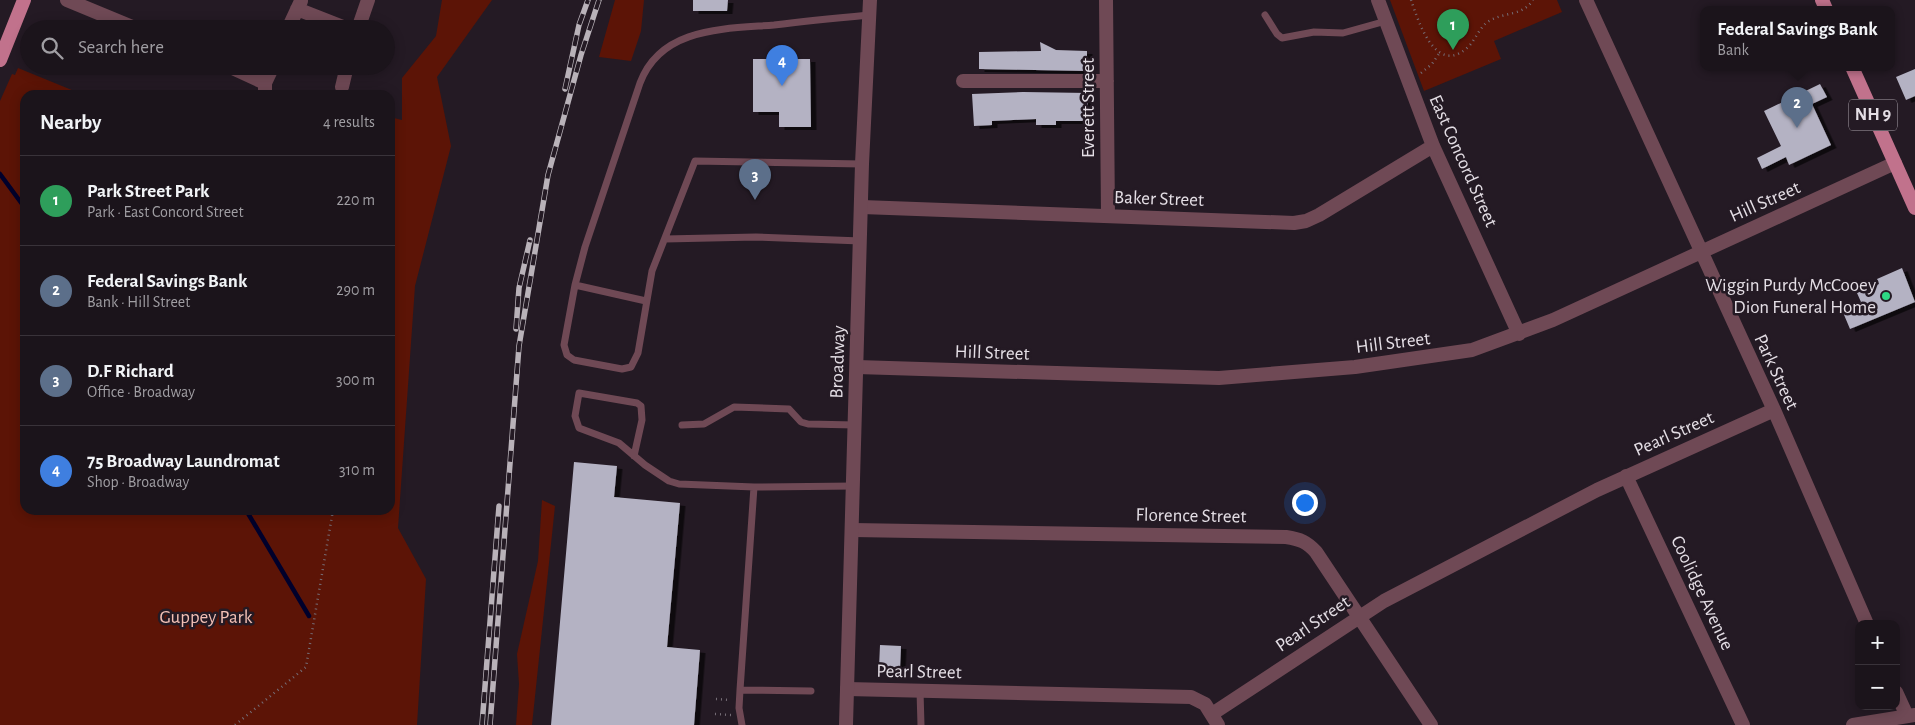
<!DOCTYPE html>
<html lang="en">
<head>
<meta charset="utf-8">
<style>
	:root { --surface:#1b141b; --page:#241d24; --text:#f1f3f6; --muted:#a09ea3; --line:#39333a; --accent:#2dd884 }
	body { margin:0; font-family:"Alegreya Sans",sans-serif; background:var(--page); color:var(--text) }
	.controls { position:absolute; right:15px; bottom:15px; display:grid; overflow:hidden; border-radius:10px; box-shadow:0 2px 12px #0003 }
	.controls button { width:45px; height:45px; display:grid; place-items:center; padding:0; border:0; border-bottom:1px solid var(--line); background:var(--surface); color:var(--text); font:25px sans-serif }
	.you { position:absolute; left:1304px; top:502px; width:18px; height:18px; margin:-12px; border:4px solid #fff; border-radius:50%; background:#1a73e8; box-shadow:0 0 0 8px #1a73e833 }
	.badge { display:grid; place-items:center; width:32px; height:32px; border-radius:50%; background:var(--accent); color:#fff; font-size:16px; font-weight:700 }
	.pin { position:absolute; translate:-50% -41px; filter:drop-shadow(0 1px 2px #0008) }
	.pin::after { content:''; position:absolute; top:26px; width:18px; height:15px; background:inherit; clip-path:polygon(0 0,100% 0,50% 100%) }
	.popup { position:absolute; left:1700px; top:6px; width:195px; height:65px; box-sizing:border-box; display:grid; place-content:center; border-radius:10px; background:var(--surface); filter:drop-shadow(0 1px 4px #0005); font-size:16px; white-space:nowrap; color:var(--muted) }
	.popup b { font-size:19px; color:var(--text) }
	.popup::after { content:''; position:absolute; left:50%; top:100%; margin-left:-10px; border:10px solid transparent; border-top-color:var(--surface) }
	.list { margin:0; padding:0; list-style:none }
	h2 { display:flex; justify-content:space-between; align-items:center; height:65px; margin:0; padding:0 20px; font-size:21px }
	h2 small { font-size:16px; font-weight:400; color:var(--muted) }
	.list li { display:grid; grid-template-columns:32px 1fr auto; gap:15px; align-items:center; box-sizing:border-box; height:90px; padding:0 20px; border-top:1px solid var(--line) }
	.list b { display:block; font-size:19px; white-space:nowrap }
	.list p { margin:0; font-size:16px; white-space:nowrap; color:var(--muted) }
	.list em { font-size:16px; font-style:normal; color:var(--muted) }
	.icon { flex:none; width:28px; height:28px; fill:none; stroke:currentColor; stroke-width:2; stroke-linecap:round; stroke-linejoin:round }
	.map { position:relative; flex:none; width:1915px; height:725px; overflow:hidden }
	.search { position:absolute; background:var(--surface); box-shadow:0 2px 12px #0003; left:20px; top:20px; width:375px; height:55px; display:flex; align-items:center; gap:12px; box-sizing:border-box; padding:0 18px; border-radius:28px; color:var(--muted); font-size:19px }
	.panel { position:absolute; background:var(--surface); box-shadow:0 2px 12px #0003; left:20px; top:90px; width:375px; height:425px; border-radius:15px }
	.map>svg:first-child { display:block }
	.green { fill:#5c1406 }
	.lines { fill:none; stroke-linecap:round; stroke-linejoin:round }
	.stream { stroke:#00002b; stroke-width:4.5 }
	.building { fill:#b4b2c3; filter:url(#shadow) }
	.path { stroke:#766e77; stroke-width:2.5; stroke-dasharray:1 4; stroke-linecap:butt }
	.service { stroke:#6f4955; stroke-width:7 }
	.minor { stroke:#6f4955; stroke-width:14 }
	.tertiary { stroke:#6f4955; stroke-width:14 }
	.primary { stroke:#c1728c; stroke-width:14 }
	.rail-casing { stroke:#b9b2b9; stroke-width:5.5 }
	.rail { stroke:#241a24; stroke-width:4; stroke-dasharray:11; stroke-linecap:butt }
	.poi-dot { fill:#2dd884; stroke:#241a24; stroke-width:2 }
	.labels { text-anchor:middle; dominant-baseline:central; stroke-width:5; stroke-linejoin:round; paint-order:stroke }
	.shield { fill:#241a24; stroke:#aaa3ab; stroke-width:1 }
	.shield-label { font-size:18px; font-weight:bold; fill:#e4dee5 }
	.street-label { font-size:19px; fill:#e4dee5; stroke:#241a24 }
	.poi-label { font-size:19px; fill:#e4dee5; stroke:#241a24; text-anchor:end }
	.park-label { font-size:19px; fill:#f3c0b5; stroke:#241a24 }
</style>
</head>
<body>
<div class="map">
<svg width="1915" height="725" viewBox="0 0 1915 725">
	<defs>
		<filter id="shadow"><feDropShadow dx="5.5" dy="3" stdDeviation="0" flood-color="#0009"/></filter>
	</defs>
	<rect width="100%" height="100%" fill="#241a24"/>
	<path class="green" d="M 442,0 L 492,0 L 437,77 L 451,146 L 415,286 L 398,528 L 426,579 L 417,725 L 0,725 L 0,101 L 12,74 L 15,75 L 18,68 L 84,95 L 25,95 L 25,510 L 390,510 L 390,117 L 402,120 L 402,78 L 436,36 Z
		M 615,0 L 644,0 L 641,31 L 631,61 L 599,57 Z
		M 1390,0 L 1557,0 L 1562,12 L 1494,41 L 1501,59 L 1424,91 Z
		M 542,500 L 555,506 L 532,725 L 516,725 L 519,684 L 517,654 L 538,561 Z"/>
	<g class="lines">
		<path class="stream" d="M 0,174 L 25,208
			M 246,510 L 309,616"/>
	</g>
	<path class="building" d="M 693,0 L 728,0 L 727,11 L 693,11 Z
		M 1040,42 L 1056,50 L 1087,51 L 1087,71 L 979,69 L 979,52 L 1041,51 Z
		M 753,59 L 810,59 L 811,127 L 779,127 L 779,112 L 753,112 Z
		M 1915,69 L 1915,96 L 1906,100 L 1896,77 Z
		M 1820,84 L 1827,97 L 1812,104 L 1831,145 L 1789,165 L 1786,157 L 1762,169 L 1757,158 L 1781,146 L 1764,111 Z
		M 1023,92 L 1088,93 L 1088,115 L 1084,115 L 1084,121 L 1056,121 L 1056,125 L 1036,125 L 1036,119 L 992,121 L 992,125 L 974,126 L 972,94 Z
		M 1902,268 L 1915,302 L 1850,329 L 1842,310 L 1861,302 L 1857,293 L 1879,284 L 1877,279 Z
		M 574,462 L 617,466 L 614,497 L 680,503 L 667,647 L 700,650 L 694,725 L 551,725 Z
		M 880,645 L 901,646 L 900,668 L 879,668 Z"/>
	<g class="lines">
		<path class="path" d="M 1411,0 C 1418,20 1435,76 1467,48 C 1476,40 1479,27 1489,21 C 1504,12 1523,16 1533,0
			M 1421,73 L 1432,64 L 1440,52
			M 716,699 L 730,700
			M 715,714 L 731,715
			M 235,725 L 306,667 L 333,510"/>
		<path class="service" d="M 1265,15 L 1277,34 L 1282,38 L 1314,32 L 1343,33 L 1386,21
			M 862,164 L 695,161 L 652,271 L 638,353 L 631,367 L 622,369 L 574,360 L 567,355 L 564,345 L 575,285 L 585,247 L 640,83 C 661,27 724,29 774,25 C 806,21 837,18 869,15
			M 665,239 L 756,237 L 861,241
			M 575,285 L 646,301
			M 682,425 L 704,424 L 734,407 L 789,409 L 801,422 L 808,424 L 855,425
			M 634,456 L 642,420 L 641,406 L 637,403 L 579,393 L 575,416 L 579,428 L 619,443 L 645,465 L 669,481 L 679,484 L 754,487
			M 740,690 L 811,691
			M 920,691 L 921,725
			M 742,725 L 739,708 L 740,690 L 754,487 L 854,486"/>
		<path class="minor" d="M 67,0 L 137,29
			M 1106,0 L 1108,216
			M 1378,0 L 1433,146 L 1519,334
			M 1586,0 L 1774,410 L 1867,624
			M 297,9 L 348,29
			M 288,29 L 301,1
			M 358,29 L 368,0
			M 228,66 L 265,83
			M 963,81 L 1107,81
			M 342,87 L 347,66
			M 265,95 L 265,83 L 273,66
			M 862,207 L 1294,223 L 1306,221 L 1319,215 L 1433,146
			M 857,367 L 1219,378 L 1355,367 L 1472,350 L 1553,320 L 1895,163
			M 1626,476 L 1743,725
			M 853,530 L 1286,537 C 1300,539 1307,542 1316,552 L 1431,725
			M 847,689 L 1191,697 L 1205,704 L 1218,725
			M 1896,692 L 1907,716
			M 1212,714 L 1384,601 L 1597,490 L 1774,410"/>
		<path class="tertiary" d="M 846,725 L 862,164 L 870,0
			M 1853,725 L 1915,715"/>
		<path class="primary" d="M 1822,0 L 1826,9
			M 0,60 L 24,0
			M 1852,67 L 1915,208"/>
		<g class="rail-casing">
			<path id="rail" d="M 565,89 L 579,25 L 588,0
				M 516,329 L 519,288 L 530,240
				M 482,725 L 499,506
				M 490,725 L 519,346 L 548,175 L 581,55 L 599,0"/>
		</g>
		<use href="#rail" class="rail"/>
	</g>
	<circle class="poi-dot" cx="1886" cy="296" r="5"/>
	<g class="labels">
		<rect class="shield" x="1849" y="99.5" width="48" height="31" rx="4"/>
		<g class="shield-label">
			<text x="1873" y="115">NH 9</text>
		</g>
		<g class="street-label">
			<text transform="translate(1088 108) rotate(-90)">Everett Street</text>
			<text transform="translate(1463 161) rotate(66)">East Concord Street</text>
			<text transform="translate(1159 199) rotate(2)">Baker Street</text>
			<text transform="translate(1765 202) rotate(-24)">Hill Street</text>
			<text transform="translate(1393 343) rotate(-7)">Hill Street</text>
			<text transform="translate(992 353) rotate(2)">Hill Street</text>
			<text transform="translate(838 362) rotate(-88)">Broadway</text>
			<text transform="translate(1776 372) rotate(65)">Park Street</text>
			<text transform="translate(1674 434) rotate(-24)">Pearl Street</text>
			<text transform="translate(1191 516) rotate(1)">Florence Street</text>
			<text transform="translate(1702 593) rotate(65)">Coolidge Avenue</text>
			<text transform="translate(1313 624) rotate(-34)">Pearl Street</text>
			<text transform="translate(919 672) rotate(1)">Pearl Street</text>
		</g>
		<g class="poi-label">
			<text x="1876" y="285">Wiggin Purdy McCooey<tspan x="1876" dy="22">Dion Funeral Home</tspan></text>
		</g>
		<g class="park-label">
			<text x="206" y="617">Guppey Park</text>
		</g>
	</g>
</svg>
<div class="controls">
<button>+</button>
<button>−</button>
</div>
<div class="you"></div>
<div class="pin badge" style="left:1453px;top:50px;background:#2e9e5b">1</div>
<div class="pin badge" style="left:1797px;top:128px;background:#5c6f8a">2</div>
<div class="popup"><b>Federal Savings Bank</b>Bank</div>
<div class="pin badge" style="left:755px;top:200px;background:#5c6f8a">3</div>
<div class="pin badge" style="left:782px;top:86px;background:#3f7fe0">4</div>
<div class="search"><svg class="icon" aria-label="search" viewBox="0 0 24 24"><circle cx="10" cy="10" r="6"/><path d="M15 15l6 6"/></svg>Search here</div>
<section class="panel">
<h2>Nearby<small>4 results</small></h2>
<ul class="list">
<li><span class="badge" style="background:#2e9e5b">1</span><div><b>Park Street Park</b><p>Park · East Concord Street</p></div><em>220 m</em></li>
<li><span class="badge" style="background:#5c6f8a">2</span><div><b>Federal Savings Bank</b><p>Bank · Hill Street</p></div><em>290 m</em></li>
<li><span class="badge" style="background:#5c6f8a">3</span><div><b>D.F Richard</b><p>Office · Broadway</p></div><em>300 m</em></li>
<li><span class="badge" style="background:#3f7fe0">4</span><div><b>75 Broadway Laundromat</b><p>Shop · Broadway</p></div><em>310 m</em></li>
</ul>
</section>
</div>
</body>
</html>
